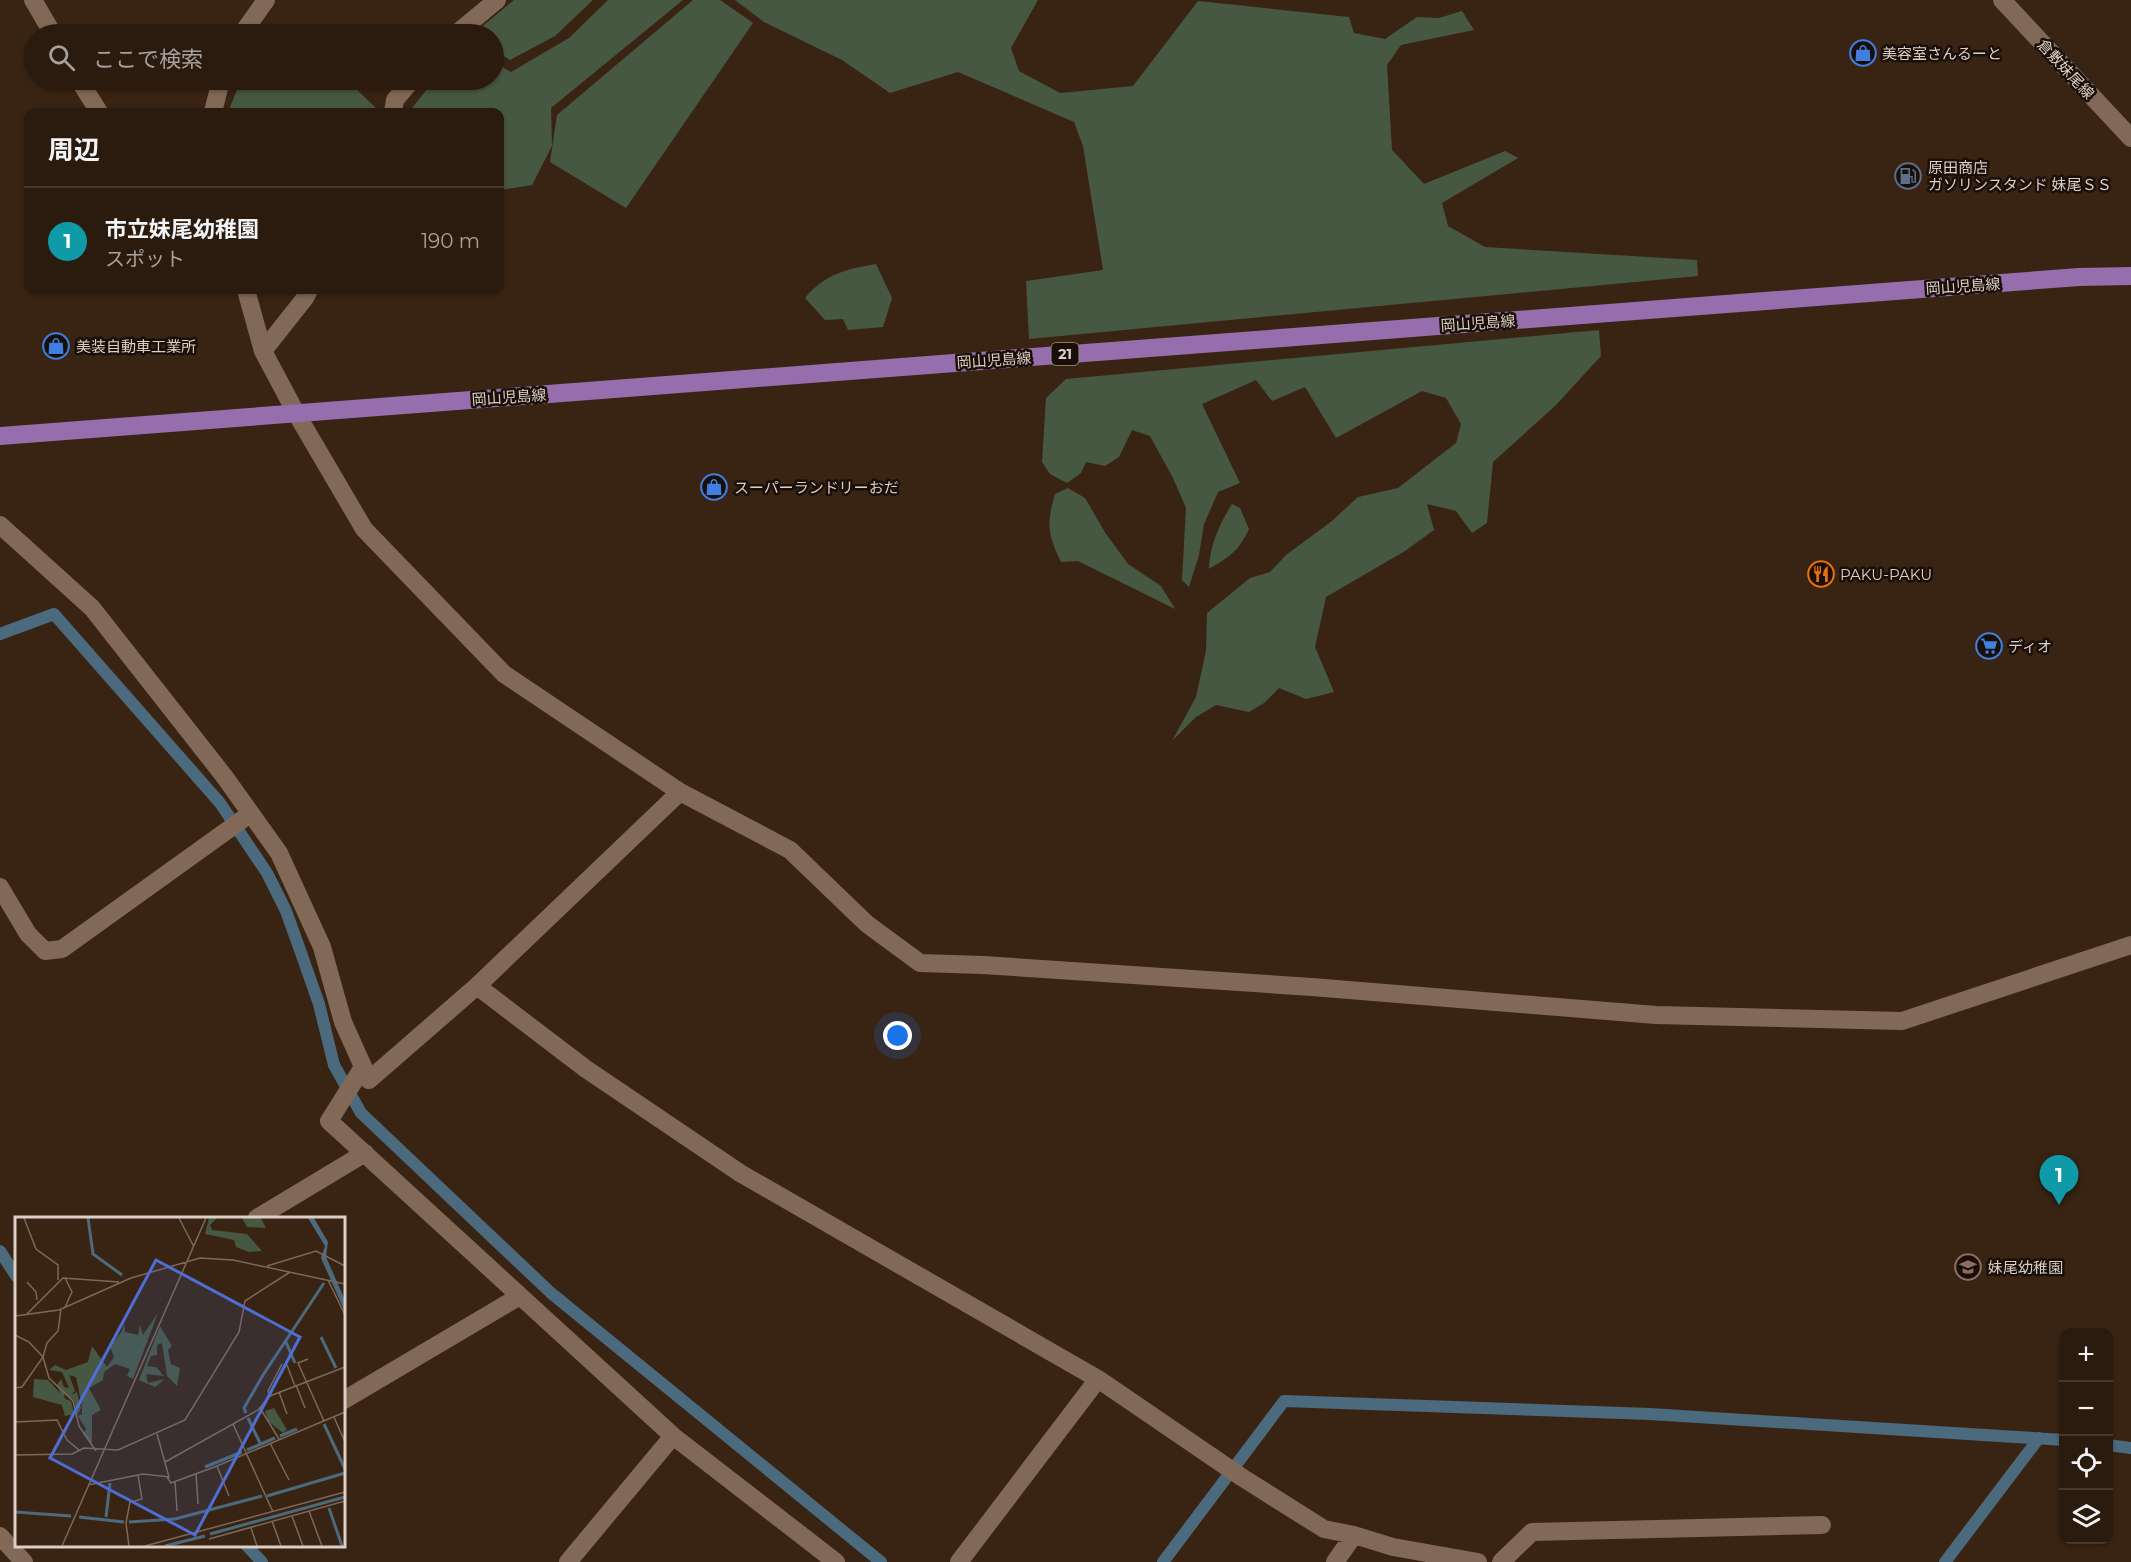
<!DOCTYPE html>
<html lang="ja">
<head>
<meta charset="utf-8">
<style>
	:root { --surface:#2b1b0e; --page:#332417; --text:#f1f3f6; --muted:#a6a19e; --line:#47392e; --accent:#b45309 }
	body { margin:0; font-family:Montserrat,"Noto Sans JP",sans-serif; background:var(--page); color:var(--text) }
	.controls { position:absolute; right:18px; bottom:18px; display:grid; overflow:hidden; border-radius:12px; box-shadow:0 2px 4px #0004 }
	.controls button { width:54px; height:54px; display:grid; place-items:center; padding:0; border:0; border-bottom:2px solid var(--line); background:var(--surface); color:var(--text); font:30px sans-serif }
	.you { position:absolute; left:898px; top:1036px; width:21px; height:21px; margin:-15px; border:4px solid #fff; border-radius:50%; background:#1a73e8; box-shadow:0 0 0 9px #1a73e833 }
	.badge { display:grid; place-items:center; width:39px; height:39px; border-radius:50%; background:var(--accent); color:#fff; font-size:20px; font-weight:700 }
	.pin { position:absolute; translate:-50% -50px; filter:drop-shadow(0 2px 3px #0008) }
	.pin::after { content:''; position:absolute; top:32px; width:21px; height:18px; background:inherit; clip-path:polygon(0 0,100% 0,50% 100%) }
	.list { margin:0; padding:0; list-style:none }
	h2 { display:flex; justify-content:space-between; align-items:center; height:78px; margin:0; padding:0 24px; font-size:26px }
	h2 small { font-size:20px; font-weight:400; color:var(--muted) }
	.list li { display:grid; grid-template-columns:39px 1fr auto; gap:18px; align-items:center; box-sizing:border-box; height:108px; padding:0 24px; border-top:2px solid var(--line) }
	.list b { display:block; font-size:22px; white-space:nowrap }
	.list p { margin:0; font-size:20px; white-space:nowrap; color:var(--muted) }
	.list em { font-size:20px; font-style:normal; color:var(--muted) }
	.icon { flex:none; width:33px; height:33px; fill:none; stroke:currentColor; stroke-width:2; stroke-linecap:round; stroke-linejoin:round }
	.map { position:relative; flex:none; width:2131px; height:1562px; overflow:hidden }
	.search { position:absolute; background:var(--surface); box-shadow:0 2px 4px #0004; left:24px; top:24px; width:480px; height:66px; display:flex; align-items:center; gap:15px; box-sizing:border-box; padding:0 21px; border-radius:33px; color:var(--muted); font-size:22px }
	.panel { position:absolute; background:var(--surface); box-shadow:0 2px 4px #0004; left:24px; top:108px; width:480px; height:186px; border-radius:12px }
	.map>svg:first-child { display:block }
	.green { fill:#475842 }
	.lines { fill:none; stroke-linecap:round; stroke-linejoin:round }
	.stream { stroke:#4b6a7e; stroke-width:12 }
	.street { stroke:#826957; stroke-width:18 }
	.secondary { stroke:#826957; stroke-width:18 }
	.primary { stroke:#966ead; stroke-width:18 }
	.labels { text-anchor:middle; dominant-baseline:central; stroke-width:5; stroke-linejoin:round; paint-order:stroke }
	.shield { fill:#190f08; stroke:#a2958c; stroke-width:1.5 }
	.shield-label { font-size:14px; font-weight:bold; fill:#ddcfc5 }
	.poi-label { font-size:15px; fill:#ddcfc5; stroke:#190f08; text-anchor:start }
	.street-label { font-size:15px; fill:#ddcfc5; stroke:#190f08 }
	.inset-river { fill:none; stroke:#4b6a7e; stroke-width:3 }
	.inset-road { fill:none; stroke:#7b685a; stroke-width:1.5 }
	.view { fill:#4d6ed3; fill-opacity:0.15; stroke:#4d6ed3; stroke-width:3 }
	.inset-edge { fill:none; stroke:#ddcfc5; stroke-width:3 }
</style>
</head>
<body>
<div class="map">
<svg width="2131" height="1562" viewBox="0 0 2131 1562">
	<rect width="100%" height="100%" fill="#392413"/>
	<path class="green" d="M 514,0 L 593,0 L 555,36 L 510,60 L 494,50 L 494,34 L 473,34 Z
		M 608,0 L 683,0 L 551,108 L 552,146 L 532,185 L 500,190 L 500,112 L 409,112 L 434,80 L 494,80 L 494,62 L 511,72 L 569,38 Z
		M 693,0 L 720,0 L 753,23 L 626,208 L 550,162 L 557,115 Z
		M 735,0 L 1038,0 L 1011,48 L 1019,71 L 1060,93 L 1133,86 L 1198,1 L 1349,17 L 1354,33 L 1385,39 L 1417,17 L 1439,18 L 1462,11 L 1474,30 L 1401,45 L 1387,65 L 1392,150 L 1424,184 L 1505,151 L 1518,158 L 1442,203 L 1448,226 L 1485,247 L 1697,260 L 1698,276 L 1029,339 L 1026,281 L 1103,270 L 1083,146 L 1074,122 L 958,72 L 890,93 L 842,60 L 764,22 Z
		M 241,80 L 303,80 L 312,84 L 315,80 L 347,80 L 380,112 L 228,112 Z
		M 876,264 L 892,298 L 883,327 L 848,330 L 843,319 L 825,320 L 805,298 C 825,274 846,269 876,264 Z
		M 1599,330 L 1601,356 L 1556,405 L 1493,462 L 1487,523 L 1472,533 L 1456,511 L 1427,504 L 1434,530 L 1405,551 L 1326,597 L 1315,647 L 1334,692 L 1306,699 L 1279,688 L 1264,703 L 1249,712 L 1216,705 L 1196,717 L 1172,741 L 1196,697 L 1206,651 L 1207,613 L 1250,578 L 1270,572 L 1286,555 L 1332,521 L 1358,497 L 1398,488 L 1456,443 L 1461,424 L 1446,398 L 1422,391 L 1336,438 L 1305,387 L 1272,401 L 1256,380 L 1202,404 L 1240,483 L 1218,492 L 1204,524 L 1199,555 L 1189,587 L 1182,580 L 1186,508 L 1173,478 L 1150,436 L 1132,430 L 1119,457 L 1105,466 L 1086,462 L 1081,473 L 1067,483 L 1050,474 L 1042,462 L 1046,398 L 1066,379 Z
		M 1068,488 L 1085,498 L 1106,534 L 1128,564 L 1161,586 L 1175,609 L 1078,561 L 1061,562 C 1048,534 1046,525 1055,494 Z
		M 1232,504 L 1240,508 L 1249,529 C 1239,551 1229,557 1209,569 C 1209,547 1220,523 1232,504 Z"/>
	<g class="lines">
		<path class="stream" d="M 0,634 L 54,614 L 220,803 L 267,873 L 286,911 L 300,950 L 319,1004 L 334,1065 L 361,1113 L 551,1293 L 881,1562
			M 0,1251 L 16,1276
			M 2108,1445 L 2131,1448
			M 247,1546 L 262,1562
			M 1163,1562 L 1284,1401 L 1650,1414 L 2064,1440
			M 1945,1562 L 2039,1438"/>
		<path class="street" d="M 33,0 L 53,34
			M 242,34 L 266,0
			M 456,34 L 497,0
			M 79,80 L 99,112
			M 213,112 L 221,80
			M 393,112 L 395,100 L 412,80
			M 246,290 L 263,351 L 296,413 L 364,529 L 504,674 L 680,792 L 790,850 L 867,924 L 920,963 L 983,965 L 1312,987 L 1656,1015 L 1902,1021 L 2131,945
			M 263,351 L 305,298 L 309,290
			M 0,525 L 92,608 L 224,776 L 279,853 L 322,947 L 343,1022 L 369,1080 L 477,986 L 680,792
			M 0,887 L 28,934 L 45,951 L 62,949 L 250,814
			M 477,986 L 586,1069 L 740,1173 L 1098,1379 L 959,1562
			M 363,1067 L 329,1121 L 673,1436 L 836,1562
			M 257,1218 L 365,1153
			M 1098,1379 L 1243,1478 L 1324,1529 L 1354,1535 L 1393,1547 L 1478,1562
			M 344,1400 L 520,1296
			M 0,1536 L 24,1562
			M 568,1562 L 673,1436
			M 1335,1562 L 1354,1535
			M 1501,1562 L 1532,1532 L 1822,1525"/>
		<path class="secondary" d="M 2002,0 L 2131,138"/>
		<path class="primary" d="M 0,436 L 2079,277 L 2131,276"/>
	</g>
	<defs>
		<g id="shop-ring" transform="scale(1.35)"><circle r="9.5" fill="#190f08" stroke="#3f7fe0" stroke-width="1.5"/><path d="M-5-2.5h2.3a2.7 3.5 0 0 1 5.4 0H5L5.5 6h-11ZM-1.5-2.5h3a1.5 2.3 0 0 0-3 0Z" fill="#3f7fe0"/></g>
		<g id="fuel-ring" transform="scale(1.35)"><circle r="9.5" fill="#190f08" stroke="#5c6f8a" stroke-width="1.5"/><path d="M-5.5-6h7V0h2V4h1.3V-2.5L3-4.5l.8-.8L6-3V5H2.5V1h-1V6h-7ZM-4.2-4.7v3.2H.2V-4.7Z" fill="#5c6f8a"/></g>
		<g id="restaurant-ring" transform="scale(1.35)"><circle r="9.5" fill="#190f08" stroke="#e8710a" stroke-width="1.5"/><path d="M-5-6h1v4h1v-4h1v4h1v-4h1v5L-1.5 .5V6h-2V.5L-5-1ZM5-6V6H3V1.5H1.5Q1.5-4 5-6Z" fill="#e8710a"/></g>
		<g id="supermarket-ring" transform="scale(1.35)"><circle r="9.5" fill="#190f08" stroke="#3f7fe0" stroke-width="1.5"/><path d="M-6-5.5h2.5l.6 2H6L4.5 2H-2.5L-4.4-4H-6ZM-1.5 3.2a1.3 1.3 0 1 0 .1 0ZM3 3.2a1.3 1.3 0 1 0 .1 0Z" fill="#3f7fe0"/></g>
		<g id="school-ring" transform="scale(1.35)"><circle r="9.5" fill="#190f08" stroke="#8d6e63" stroke-width="1.5"/><path d="M0-5L7-2L0 1L-7-2ZM-4 1L0 2.5L4 1V4Q0 6-4 4Z" fill="#8d6e63"/></g>
	</defs>
	<g fill-rule="evenodd">
		<use href="#shop-ring" x="1863" y="53"/>
		<use href="#fuel-ring" x="1908" y="176"/>
		<use href="#shop-ring" x="56" y="346"/>
		<use href="#shop-ring" x="714" y="487"/>
		<use href="#restaurant-ring" x="1821" y="574"/>
		<use href="#supermarket-ring" x="1989" y="646"/>
		<use href="#school-ring" x="1968" y="1267"/>
	</g>
	<g class="labels">
		<rect class="shield" x="1051.5" y="343" width="27" height="22" rx="4.5"/>
		<g class="shield-label">
			<text x="1065" y="354">21</text>
		</g>
		<g class="poi-label">
			<text x="1882" y="53">美容室さんるーと</text>
			<text x="1928" y="167">原田商店<tspan x="1928" dy="17">ガソリンスタンド 妹尾ＳＳ</tspan></text>
			<text x="76" y="346">美装自動車工業所</text>
			<text x="734" y="487">スーパーランドリーおだ</text>
			<text x="1840" y="574">PAKU-PAKU</text>
			<text x="2008" y="646">ディオ</text>
			<text x="1988" y="1267">妹尾幼稚園</text>
		</g>
		<g class="street-label">
			<text transform="translate(2066 69) rotate(47)">倉敷妹尾線</text>
			<text transform="translate(1963 286) rotate(-4)">岡山児島線</text>
			<text transform="translate(1478 323) rotate(-4)">岡山児島線</text>
			<text transform="translate(994 360) rotate(-4)">岡山児島線</text>
			<text transform="translate(509 397) rotate(-4)">岡山児島線</text>
		</g>
	</g>
	<g transform="translate(15 1217)">
		<rect width="330" height="330" fill="#392413"/>
		<path d="M 194,1 L 202,1 L 195,8 L 197,13 L 232,17 L 247,34 L 234,35 L 221,30 L 219,23 L 190,17 ZM 227,1 L 246,1 L 251,11 L 232,10 ZM 143,96 L 118,162 L 112,159 L 115,152 L 100,147 L 89,155 L 88,163 L 74,171 L 86,193 L 77,198 L 77,229 L 68,217 L 71,212 L 63,199 L 67,197 L 67,190 L 61,160 L 54,158 L 60,174 L 56,178 L 62,175 L 66,191 L 62,199 L 59,183 L 49,177 L 50,182 L 56,184 L 59,197 L 50,199 L 47,188 L 18,180 L 19,162 L 33,163 L 45,176 L 42,168 L 46,162 L 49,170 L 54,171 L 47,155 L 34,153 L 40,148 L 51,153 L 73,145 L 77,129 L 92,150 L 99,140 L 95,130 L 107,114 L 109,106 L 110,115 L 123,118 L 125,108 L 128,118 ZM 145,109 L 157,129 L 153,133 L 156,147 L 165,151 L 162,169 L 152,159 L 147,126 L 142,128 L 142,138 L 136,139 L 132,149 L 141,150 L 149,159 L 131,157 L 133,166 L 150,162 L 140,170 L 124,163 ZM 259,191 L 272,213 L 268,216 L 253,204 L 250,194 Z" fill="#475842"/>
		<path d="M 293,1 L 299,1 L 313,25 L 311,40 L 330,83 L 330,95 L 306,41 L 310,29 Z" fill="#4b6a7e"/>
		<path class="inset-river" d="M 73,1 L 78,37 L 107,58M 306,120 L 321,151M 270,123 L 280,146M 231,196 L 229,191 L 248,158 L 309,66M 233,201 L 245,226M 309,207 L 330,252M 265,219 L 282,212M 232,233 L 260,221M 190,250 L 227,235M 252,279 L 330,256M 314,291 L 327,329M 0,295 L 56,299M 64,300 L 109,305M 91,300 L 95,266M 114,305 L 160,302 L 247,279M 195,317 L 330,280M 150,329 L 190,319"/>
		<path class="inset-road" d="M 9,1 L 21,32 L 43,48 L 43,63M 164,1 L 179,30M 252,49 L 301,34 L 330,49M 50,61 L 57,75 L 50,90M 313,63 L 330,98M 12,65 L 21,75 L 22,83M 11,98 L 48,61 L 104,65M 0,99 L 44,93 L 116,61 L 185,41 L 218,43 L 330,67M 0,118 L 14,125 L 28,140 L 34,161 L 58,184 L 64,209 L 81,234M 293,142 L 283,146 L 309,204M 272,148 L 280,169M 281,168 L 290,191M 0,171 L 7,170 L 28,140 L 32,126 L 43,114 L 46,92M 264,175 L 272,197M 255,179 L 253,174 L 267,147M 245,191 L 264,222M 319,200 L 330,225M 0,205 L 42,203 L 52,223 L 64,233M 218,207 L 243,193 L 255,179 L 330,150M 255,226 L 274,263M 0,238 L 57,237 L 69,231 L 103,233 L 170,203 L 224,115 L 230,84 L 275,55M 150,245 L 218,207 L 258,295M 202,249 L 214,279M 181,256 L 183,287M 152,260 L 156,266 L 202,249 L 330,195M 160,264 L 162,294M 73,268 L 128,257 L 154,260 L 142,217M 294,294 L 307,329M 277,299 L 288,329M 257,304 L 266,329M 236,311 L 242,329M 194,322 L 330,284M 47,329 L 191,1M 114,329 L 111,306 L 115,285 L 127,282 L 123,258M 130,329 L 330,275"/>
		<path class="view" d="M 141,43 L 285,120 L 180,318 L 35,241 Z"/>
		<rect width="330" height="330" class="inset-edge"/>
	</g>
</svg>
<div class="controls">
<button>+</button>
<button>−</button>
<button><svg class="icon" aria-label="locate" viewBox="0 0 24 24"><circle cx="12" cy="12" r="6"/><path d="M12 2v4M12 18v4M2 12h4M18 12h4"/></svg></button>
<button><svg class="icon" aria-label="layers" viewBox="0 0 24 24"><path d="M12 4l9 5-9 5-9-5zM3 14l9 5 9-5"/></svg></button>
</div>
<div class="you"></div>
<div class="pin badge" style="left:2059px;top:1205px;background:#0f9aa8">1</div>
<div class="search"><svg class="icon" aria-label="search" viewBox="0 0 24 24"><circle cx="10" cy="10" r="6"/><path d="M15 15l6 6"/></svg>ここで検索</div>
<section class="panel">
<h2>周辺<small></small></h2>
<ul class="list">
<li><span class="badge" style="background:#0f9aa8">1</span><div><b>市立妹尾幼稚園</b><p>スポット</p></div><em>190 m</em></li>
</ul>
</section>
</div>
</body>
</html>
